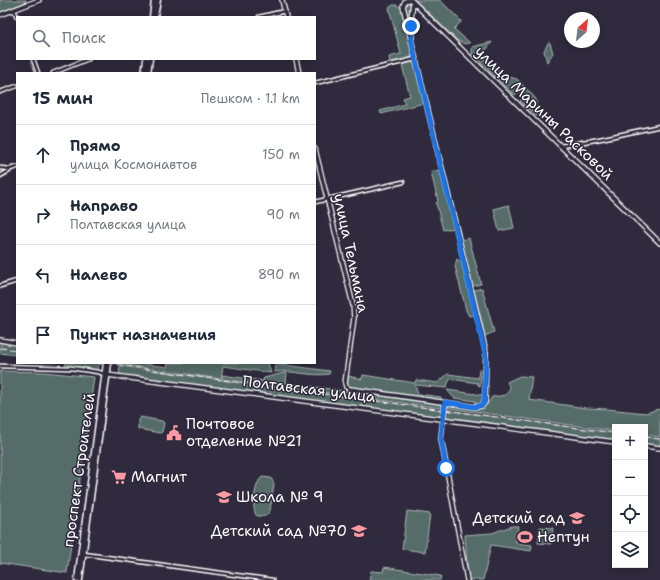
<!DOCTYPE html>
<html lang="ru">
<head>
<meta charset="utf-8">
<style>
	:root { --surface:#fff; --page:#f6f6f7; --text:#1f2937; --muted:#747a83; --line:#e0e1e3 }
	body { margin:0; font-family:"Shantell Sans",sans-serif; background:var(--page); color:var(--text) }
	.controls { position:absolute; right:12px; bottom:12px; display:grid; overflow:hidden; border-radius:0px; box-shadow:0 2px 10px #0003 }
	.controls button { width:36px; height:36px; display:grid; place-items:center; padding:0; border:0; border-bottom:1px solid var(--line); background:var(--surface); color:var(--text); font:20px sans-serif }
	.compass { position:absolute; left:564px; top:12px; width:36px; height:36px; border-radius:50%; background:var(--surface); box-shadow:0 2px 10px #0003; rotate:28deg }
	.stop { position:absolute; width:12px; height:12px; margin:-9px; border:3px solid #1a73e8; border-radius:50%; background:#fff }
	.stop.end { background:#1a73e8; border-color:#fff; box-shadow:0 1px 4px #0008 }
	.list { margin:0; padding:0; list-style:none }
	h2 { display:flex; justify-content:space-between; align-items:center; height:52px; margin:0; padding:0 16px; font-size:17px }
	h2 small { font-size:13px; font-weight:400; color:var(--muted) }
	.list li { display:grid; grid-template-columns:26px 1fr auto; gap:12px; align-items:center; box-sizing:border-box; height:60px; padding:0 16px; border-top:1px solid var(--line) }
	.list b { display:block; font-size:15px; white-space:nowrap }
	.list p { margin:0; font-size:13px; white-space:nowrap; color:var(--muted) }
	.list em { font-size:13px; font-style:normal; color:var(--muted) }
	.icon { flex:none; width:22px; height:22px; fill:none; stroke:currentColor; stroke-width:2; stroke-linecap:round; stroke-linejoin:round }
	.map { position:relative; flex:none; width:660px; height:580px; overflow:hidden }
	.search { position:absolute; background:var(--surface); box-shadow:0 2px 10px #0003; left:16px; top:16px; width:300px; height:44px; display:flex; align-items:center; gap:10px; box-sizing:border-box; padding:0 14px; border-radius:0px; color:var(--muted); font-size:15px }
	.panel { position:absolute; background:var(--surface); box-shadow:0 2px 10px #0003; left:16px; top:72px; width:300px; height:292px; border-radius:0px }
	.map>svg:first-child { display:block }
	.green { fill:#566c67; stroke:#aab6b3 }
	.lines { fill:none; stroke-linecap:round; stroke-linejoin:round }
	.street-casing { stroke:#fff; stroke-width:5.5 }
	.secondary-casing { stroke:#fff; stroke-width:6 }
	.primary-casing { stroke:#fff; stroke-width:7 }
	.street { stroke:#2f2a3d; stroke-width:2.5 }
	.secondary { stroke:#2f2a3d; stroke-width:3.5 }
	.primary { stroke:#2f2a3d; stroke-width:4 }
	.rail { stroke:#fff; stroke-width:1; stroke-dasharray:6 3; stroke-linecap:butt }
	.route { stroke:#1a73e8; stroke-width:5 }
	.labels { text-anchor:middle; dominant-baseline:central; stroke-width:3; stroke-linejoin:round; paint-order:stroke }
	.street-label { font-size:15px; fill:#fff; stroke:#2f2a3d }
	.poi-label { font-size:15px; fill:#fff; stroke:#2f2a3d; text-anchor:start }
</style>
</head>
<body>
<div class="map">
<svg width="660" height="580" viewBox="0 0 660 580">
	<rect width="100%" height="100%" fill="#2f2a3d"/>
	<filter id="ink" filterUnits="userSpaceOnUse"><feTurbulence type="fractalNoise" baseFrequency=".025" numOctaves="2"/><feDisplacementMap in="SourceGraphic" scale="8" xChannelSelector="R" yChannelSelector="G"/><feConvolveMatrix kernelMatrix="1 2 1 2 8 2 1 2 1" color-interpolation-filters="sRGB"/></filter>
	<g filter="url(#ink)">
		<path class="green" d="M 0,0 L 26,0 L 26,1 L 23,3 L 0,12 Z
			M 415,0 L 440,0 L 461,21 L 461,22 L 454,29 L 470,43 L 465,44 L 457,40 Z
			M 408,2 L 411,5 L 409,17 L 407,16 L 405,5 Z
			M 393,5 L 397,5 L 402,9 L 412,54 L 411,57 L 409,58 L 390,63 L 389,57 L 401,54 L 389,8 Z
			M 492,42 L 483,54 L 488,64 L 492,63 L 505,76 L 517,79 L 536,99 L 536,108 L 540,113 L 536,116 L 520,101 L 522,99 L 525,101 L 526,99 L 520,92 L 514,95 L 472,54 L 472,47 Z
			M 548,43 L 550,43 L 553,53 L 547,62 L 544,51 Z
			M 411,62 L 414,64 L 424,103 L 381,114 L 380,111 L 405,104 L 403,98 L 410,96 L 402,65 Z
			M 440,170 L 454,228 L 443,230 L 436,203 L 438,201 L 431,172 Z
			M 509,205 L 514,228 L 499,231 L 494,209 Z
			M 469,238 L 481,284 L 472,286 L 461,240 Z
			M 457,259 L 461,262 L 475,315 L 469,316 L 466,310 L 455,266 Z
			M 482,288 L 494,332 L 485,336 L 474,290 Z
			M 0,342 L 17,344 L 17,355 L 0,353 Z
			M 66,363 L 102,363 L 101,365 L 98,364 L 97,370 L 65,365 Z
			M 119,363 L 137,363 L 167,367 L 168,363 L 268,363 L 271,373 L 223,366 L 221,379 L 119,364 Z
			M 276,364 L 330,371 L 329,374 C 311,377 293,370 275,372 Z
			M 120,366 L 442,410 L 441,414 L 439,416 L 433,416 L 119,376 Z
			M 479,369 L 482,369 L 480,386 L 478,385 L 478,383 L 450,379 L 446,388 L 415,385 L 418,394 L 441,397 L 441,400 L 351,387 L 347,384 L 348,376 L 362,379 L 363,375 L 415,383 L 416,380 L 437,383 L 448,374 L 478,378 Z
			M 0,371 L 44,372 L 94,377 L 67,573 L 0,563 Z
			M 284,373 L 287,373 L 286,383 L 439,404 L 442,405 L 442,408 L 222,379 L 222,375 L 263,381 L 264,378 Z
			M 520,376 L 532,377 L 529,400 L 586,408 L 607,409 L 646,413 L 658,409 L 660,411 L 660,437 L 645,435 L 645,427 L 615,427 L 615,431 L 447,408 L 450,405 L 484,409 L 492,397 L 506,395 L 510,388 L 507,382 Z
			M 447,390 L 483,395 L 481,403 L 475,404 L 475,401 L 454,398 Z
			M 446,410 L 615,433 L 615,440 L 448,417 L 446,416 Z
			M 140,417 L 162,421 L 164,423 L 162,432 L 160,433 L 138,429 L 138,420 Z
			M 645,437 L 660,439 L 660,446 L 645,444 Z
			M 262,477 L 271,478 L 274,484 L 270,511 C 267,517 261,518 256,515 C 251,508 255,482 262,477 Z
			M 407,511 L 430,514 L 425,552 L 402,549 Z
			M 512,526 L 518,526 L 516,543 L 532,545 L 531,551 L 491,545 L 483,580 L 468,580 L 465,535 L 492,533 Z
			M 540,527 L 553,528 L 551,544 L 538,543 Z
			M 384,567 L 441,576 L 440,580 L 369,580 L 371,571 L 383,572 Z"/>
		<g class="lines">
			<g class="street-casing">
				<path id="street" d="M 14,10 L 17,17
					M 259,17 L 285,11
					M 33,59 L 38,73
					M 53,73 L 88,59
					M 315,83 L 415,59
					M 0,92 L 17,86
					M 561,146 L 600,139 L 660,126
					M 0,168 L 10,169
					M 0,176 L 9,171 L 10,169 L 17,167
					M 315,202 L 403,182
					M 0,286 L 17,281
					M 0,366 L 71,368 L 98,372 L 105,374
					M 84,554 L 272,580"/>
			</g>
			<g class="secondary-casing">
				<path id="secondary" d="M 282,0 L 286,17
					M 411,0 L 660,243
					M 0,15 L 39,0
					M 412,37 L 411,19 L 413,2
					M 296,59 L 299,73
					M 315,149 L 353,305 L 354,318 L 345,383 L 346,387 L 350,389 L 476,407 L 481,406 L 485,402 L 486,352 L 403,6 L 405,1 L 409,0
					M 0,340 L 17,343
					M 107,375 L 615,442
					M 445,403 L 441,438 L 467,580
					M 645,446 L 660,448"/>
			</g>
			<g class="primary-casing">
				<path id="primary" d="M 152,17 L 154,0
					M 155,17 L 158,0
					M 144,73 L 146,59
					M 148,73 L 150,59
					M 77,580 L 106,363
					M 80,580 L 109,363"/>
			</g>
			<use href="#street" class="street"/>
			<use href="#secondary" class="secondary"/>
			<use href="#primary" class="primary"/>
			<path class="rail" d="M 0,348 L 17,350
				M 108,363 L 199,377 L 615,433
				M 645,437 L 660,439"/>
		</g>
	</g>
	<g class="lines" filter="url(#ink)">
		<path class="route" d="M 411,26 L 412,44 L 486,358 L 484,402 L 483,404 L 476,407 L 445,402 L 441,438 L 446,468"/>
	</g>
	<defs>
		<g id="civic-bare" transform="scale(1.2)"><path d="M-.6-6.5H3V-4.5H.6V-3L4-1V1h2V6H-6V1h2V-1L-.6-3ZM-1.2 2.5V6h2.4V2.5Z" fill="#ff9aa2" stroke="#2f2a3d" stroke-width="2.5" paint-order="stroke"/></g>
		<g id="supermarket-bare" transform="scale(1.2)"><path d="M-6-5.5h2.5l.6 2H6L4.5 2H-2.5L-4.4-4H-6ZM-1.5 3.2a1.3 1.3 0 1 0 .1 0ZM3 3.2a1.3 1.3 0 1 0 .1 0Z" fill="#ff9aa2" stroke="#2f2a3d" stroke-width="2.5" paint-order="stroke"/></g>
		<g id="school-bare" transform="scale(1.2)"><path d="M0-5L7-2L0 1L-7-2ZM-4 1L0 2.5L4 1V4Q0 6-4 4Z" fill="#ff9aa2" stroke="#2f2a3d" stroke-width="2.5" paint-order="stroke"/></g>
		<g id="stadium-bare" transform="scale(1.2)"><path d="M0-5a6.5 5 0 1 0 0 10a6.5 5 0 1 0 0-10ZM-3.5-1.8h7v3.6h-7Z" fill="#ff9aa2" stroke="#2f2a3d" stroke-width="2.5" paint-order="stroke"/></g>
	</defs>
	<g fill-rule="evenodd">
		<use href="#civic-bare" x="174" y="433"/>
		<use href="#supermarket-bare" x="119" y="477"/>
		<use href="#school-bare" x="224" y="497"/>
		<use href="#school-bare" x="577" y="518"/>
		<use href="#school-bare" x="359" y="531"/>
		<use href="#stadium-bare" x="525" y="537"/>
	</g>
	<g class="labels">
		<g class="street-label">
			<text transform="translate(544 113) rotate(44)">улица Марины Расковой</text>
			<text transform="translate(351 253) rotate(78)">улица Тельмана</text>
			<text transform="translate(309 389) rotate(7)">Полтавская улица</text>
			<text transform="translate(79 470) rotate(-82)">проспект Строителей</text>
		</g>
		<g class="poi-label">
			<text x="186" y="424">Почтовое<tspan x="186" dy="17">отделение №21</tspan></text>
			<text x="131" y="477">Магнит</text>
			<text x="236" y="497">Школа № 9</text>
			<text x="565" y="518" text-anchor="end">Детский сад</text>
			<text x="347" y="531" text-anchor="end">Детский сад №70</text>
			<text x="537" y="537">Нептун</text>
		</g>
	</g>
</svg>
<div class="controls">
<button>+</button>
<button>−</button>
<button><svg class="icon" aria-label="locate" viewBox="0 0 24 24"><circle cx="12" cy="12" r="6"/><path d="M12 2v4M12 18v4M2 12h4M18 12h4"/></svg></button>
<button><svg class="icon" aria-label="layers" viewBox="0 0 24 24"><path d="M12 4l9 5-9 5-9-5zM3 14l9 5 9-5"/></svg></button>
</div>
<svg class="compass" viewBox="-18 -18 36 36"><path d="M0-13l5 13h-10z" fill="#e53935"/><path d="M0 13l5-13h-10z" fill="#747a83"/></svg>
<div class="stop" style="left:446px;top:468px"></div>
<div class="stop end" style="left:411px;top:26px"></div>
<div class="search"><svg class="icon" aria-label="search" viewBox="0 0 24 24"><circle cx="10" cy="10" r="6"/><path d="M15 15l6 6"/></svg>Поиск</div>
<section class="panel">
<h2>15 мин<small>Пешком · 1.1 km</small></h2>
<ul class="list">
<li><svg class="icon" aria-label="ahead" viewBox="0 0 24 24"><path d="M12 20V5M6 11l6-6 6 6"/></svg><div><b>Прямо</b><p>улица Космонавтов</p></div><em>150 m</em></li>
<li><svg class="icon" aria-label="right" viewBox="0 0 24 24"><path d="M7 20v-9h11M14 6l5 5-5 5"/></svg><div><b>Направо</b><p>Полтавская улица</p></div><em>90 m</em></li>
<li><svg class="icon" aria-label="left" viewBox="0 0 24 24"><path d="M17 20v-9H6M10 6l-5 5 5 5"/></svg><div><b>Налево</b></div><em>890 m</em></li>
<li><svg class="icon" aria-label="arrive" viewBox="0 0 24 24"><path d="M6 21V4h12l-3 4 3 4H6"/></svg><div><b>Пункт назначения</b></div></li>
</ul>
</section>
</div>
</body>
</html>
